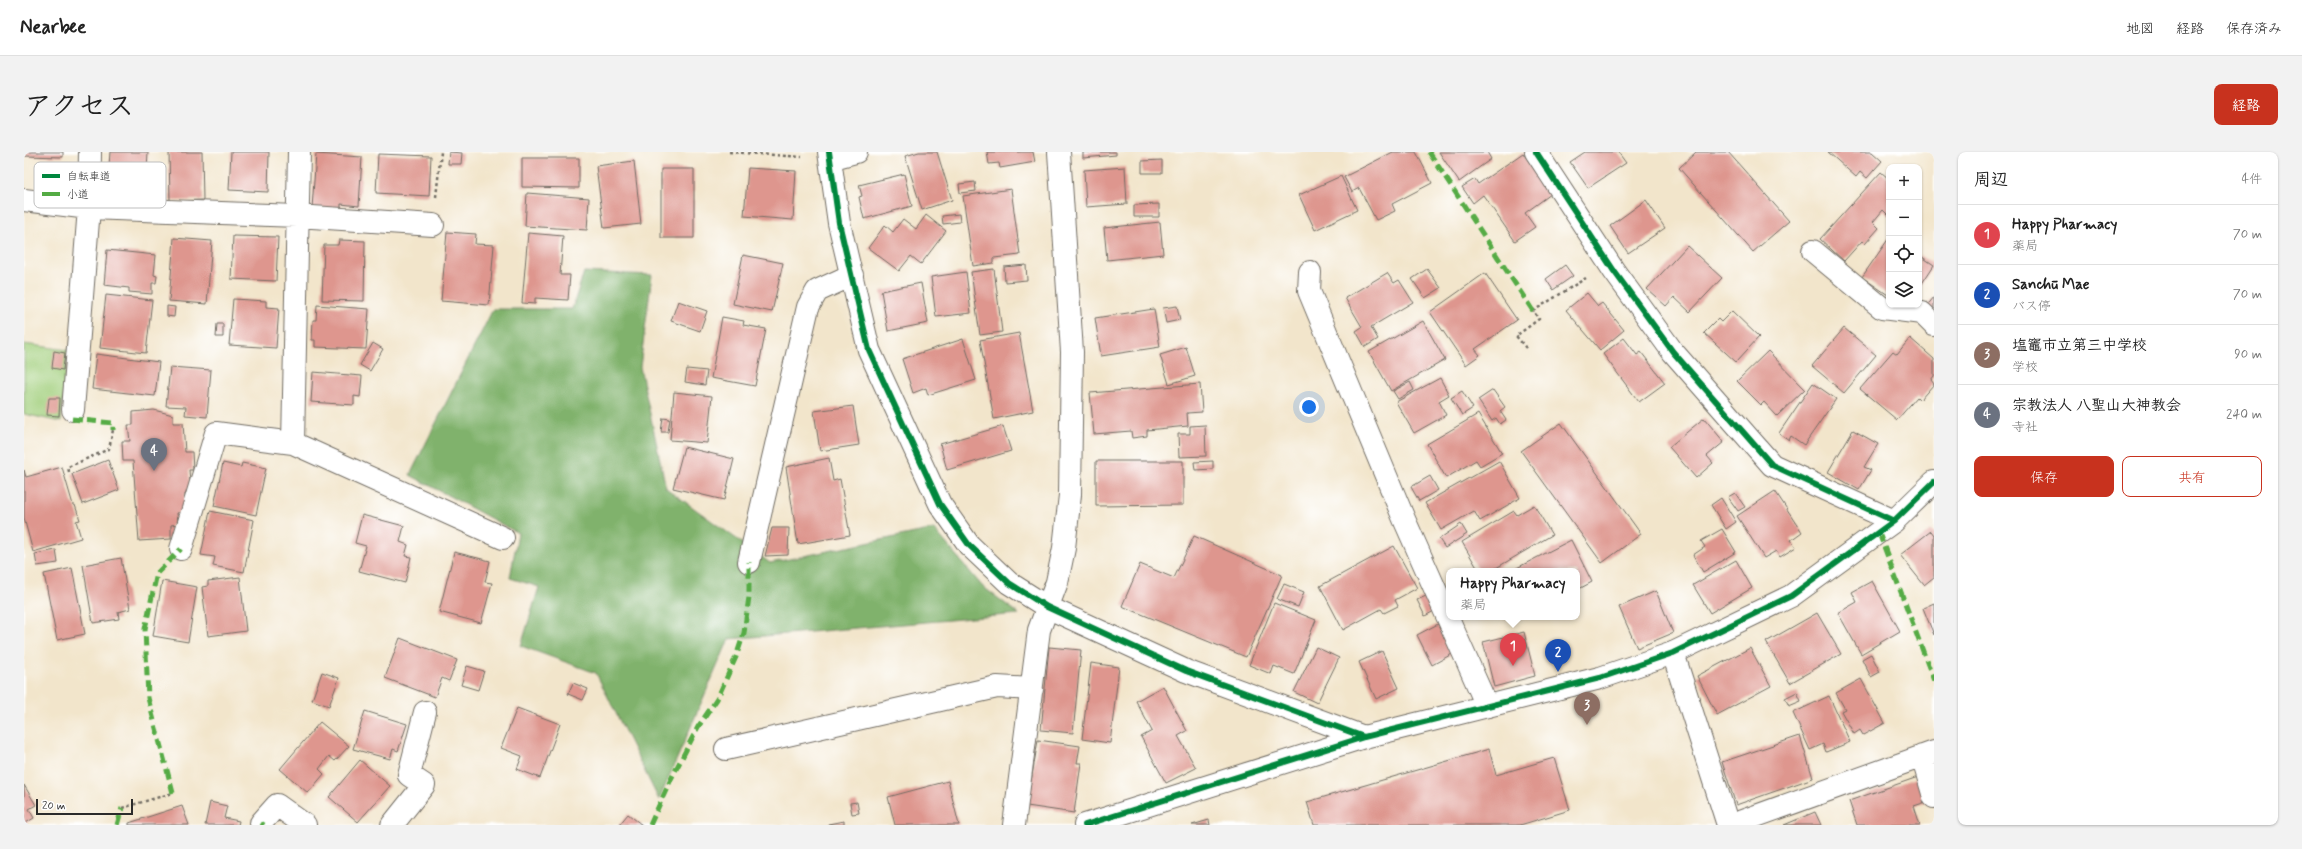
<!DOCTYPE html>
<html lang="ja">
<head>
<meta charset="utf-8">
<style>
	:root { --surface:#fff; --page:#f2f2f2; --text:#222; --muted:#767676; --line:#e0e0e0; --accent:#c8321e }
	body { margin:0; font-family:Mynerve,"Klee One",sans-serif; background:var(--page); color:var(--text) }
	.controls { position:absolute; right:12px; top:12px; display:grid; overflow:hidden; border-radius:8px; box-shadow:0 1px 3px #0004 }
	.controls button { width:36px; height:36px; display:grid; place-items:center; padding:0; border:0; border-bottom:1px solid var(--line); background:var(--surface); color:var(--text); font:20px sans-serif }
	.scale { position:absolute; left:12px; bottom:10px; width:97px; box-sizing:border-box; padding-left:4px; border:2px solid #2b2b2b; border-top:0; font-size:11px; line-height:14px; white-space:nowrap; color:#2b2b2b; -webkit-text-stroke:3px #fff; paint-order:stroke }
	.you { position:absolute; left:1285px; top:255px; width:14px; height:14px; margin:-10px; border:3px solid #fff; border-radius:50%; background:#1a73e8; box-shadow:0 0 0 6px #1a73e833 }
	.badge { display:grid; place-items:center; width:26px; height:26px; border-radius:50%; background:var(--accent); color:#fff; font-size:13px; font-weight:700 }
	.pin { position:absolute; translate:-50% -33px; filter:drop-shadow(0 1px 2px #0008) }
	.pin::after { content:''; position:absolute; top:21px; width:14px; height:12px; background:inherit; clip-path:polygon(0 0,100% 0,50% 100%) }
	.popup { position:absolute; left:1422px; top:416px; width:134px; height:52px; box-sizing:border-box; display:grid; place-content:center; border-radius:8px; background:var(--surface); filter:drop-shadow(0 1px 3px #0005); font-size:13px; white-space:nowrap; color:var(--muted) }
	.popup b { font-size:15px; color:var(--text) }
	.popup::after { content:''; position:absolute; left:50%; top:100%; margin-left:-8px; border:8px solid transparent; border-top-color:var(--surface) }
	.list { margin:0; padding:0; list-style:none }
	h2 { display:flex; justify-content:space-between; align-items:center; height:52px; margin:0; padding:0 16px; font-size:17px }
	h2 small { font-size:13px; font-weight:400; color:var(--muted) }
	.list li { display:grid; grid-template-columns:26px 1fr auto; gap:12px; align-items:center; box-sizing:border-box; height:60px; padding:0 16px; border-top:1px solid var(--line) }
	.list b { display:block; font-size:15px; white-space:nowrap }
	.list p { margin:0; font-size:13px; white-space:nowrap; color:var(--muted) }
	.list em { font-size:13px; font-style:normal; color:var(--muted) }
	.actions { display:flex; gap:8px; padding:12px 16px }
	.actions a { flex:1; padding:9px 0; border:1px solid var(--accent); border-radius:8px; text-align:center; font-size:14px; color:var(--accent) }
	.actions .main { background:var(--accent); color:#fff }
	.icon { flex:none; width:22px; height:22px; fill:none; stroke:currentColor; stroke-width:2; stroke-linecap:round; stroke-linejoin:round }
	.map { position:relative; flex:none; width:1910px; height:673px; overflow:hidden; border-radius:8px }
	header { display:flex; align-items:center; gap:24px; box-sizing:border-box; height:56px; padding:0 20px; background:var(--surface); border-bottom:1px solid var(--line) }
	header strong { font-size:19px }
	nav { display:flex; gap:22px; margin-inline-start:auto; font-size:14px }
	.intro { display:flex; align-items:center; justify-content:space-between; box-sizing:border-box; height:96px; padding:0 24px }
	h1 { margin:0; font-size:28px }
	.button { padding:10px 18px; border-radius:8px; background:var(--accent); color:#fff; font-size:14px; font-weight:700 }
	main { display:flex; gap:24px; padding:0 24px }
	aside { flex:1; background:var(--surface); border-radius:8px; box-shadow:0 1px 3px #0004 }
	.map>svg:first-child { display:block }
	.green { fill:#a1cf7c; stroke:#667d54 }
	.forest { fill:#80b26c; stroke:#566e4c }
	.building { fill:#de968e }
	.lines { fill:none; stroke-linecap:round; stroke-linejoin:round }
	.minor-casing { stroke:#716c63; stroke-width:24 }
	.tertiary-casing { stroke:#716c63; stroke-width:24 }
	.path { stroke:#716c63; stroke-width:2.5; stroke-dasharray:3 3; stroke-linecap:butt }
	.minor { stroke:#fff; stroke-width:22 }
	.tertiary { stroke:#fff; stroke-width:22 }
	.quiet { stroke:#54ab44; stroke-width:5; stroke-dasharray:10 5; stroke-linecap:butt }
	.cycleway-casing { stroke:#fff; stroke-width:8 }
	.cycleway { stroke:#00873e; stroke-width:6 }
	.key { fill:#fff; stroke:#bfbfbf; stroke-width:1 }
	.key-label { font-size:11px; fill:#2b2b2b }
</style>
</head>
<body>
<header>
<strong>Nearbee</strong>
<nav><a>地図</a><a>経路</a><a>保存済み</a></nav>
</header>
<div class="intro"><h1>アクセス</h1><a class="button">経路</a></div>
<main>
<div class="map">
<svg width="1910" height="673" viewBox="0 0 1910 673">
	<rect width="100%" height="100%" fill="#fff"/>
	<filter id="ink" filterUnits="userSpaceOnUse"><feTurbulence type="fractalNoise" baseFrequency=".025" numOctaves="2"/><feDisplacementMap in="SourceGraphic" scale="8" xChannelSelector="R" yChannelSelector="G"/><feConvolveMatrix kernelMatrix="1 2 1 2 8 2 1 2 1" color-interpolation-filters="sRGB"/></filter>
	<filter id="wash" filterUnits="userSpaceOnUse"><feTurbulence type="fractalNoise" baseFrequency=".012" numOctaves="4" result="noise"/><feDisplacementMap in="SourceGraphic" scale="16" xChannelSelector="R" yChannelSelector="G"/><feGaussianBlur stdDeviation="0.9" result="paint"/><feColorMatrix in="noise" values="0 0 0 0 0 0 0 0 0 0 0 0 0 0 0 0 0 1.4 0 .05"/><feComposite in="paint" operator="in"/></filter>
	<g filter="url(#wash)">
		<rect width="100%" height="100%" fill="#f2e5cb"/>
		<path class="green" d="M 0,192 L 44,198 L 37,270 L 0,262 Z"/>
		<path class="forest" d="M 560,120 L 628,123 L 616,215 L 642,336 L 746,411 L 910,377 L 958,434 L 995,462 L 705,487 L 635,648 L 572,521 L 497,494 L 515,435 L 486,426 L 494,381 L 386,323 L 469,157 L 548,157 Z"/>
		<g id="blocks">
			<path class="building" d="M 0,0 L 39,0 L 39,5 L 0,4 Z
				M 86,0 L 124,0 L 123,19 L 134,20 L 133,46 L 92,44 L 92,30 L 84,29 Z
				M 145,0 L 178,0 L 179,48 L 146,49 Z
				M 207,0 L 245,0 L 244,40 L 205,38 Z
				M 425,0 L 438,1 L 437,12 L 424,12 Z
				M 895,0 L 913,0 L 928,48 L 898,58 L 881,4 Z
				M 963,0 L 1009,0 L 1011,10 L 976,16 L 975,11 L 965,12 Z
				M 1059,0 L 1092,0 L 1092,3 L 1059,6 Z
				M 1369,0 L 1392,0 L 1408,31 L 1368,52 L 1371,59 L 1352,68 L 1335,36 L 1328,40 L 1320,25 Z
				M 1415,0 L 1463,0 L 1467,7 L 1435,30 Z
				M 1561,0 L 1594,0 L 1602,11 L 1564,36 L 1546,10 Z
				M 1672,0 L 1704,0 L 1765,69 L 1729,100 L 1655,16 Z
				M 1804,0 L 1848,0 L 1858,9 L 1843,26 L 1836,20 L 1832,25 Z
				M 1499,1 L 1527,42 L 1501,61 L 1511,75 L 1491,89 L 1459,43 L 1449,51 L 1438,35 L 1451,27 L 1454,32 Z
				M 292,2 L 338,5 L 335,54 L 317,52 L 317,58 L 288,56 Z
				M 354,2 L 407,4 L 405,44 L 352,41 Z
				M 498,6 L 555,6 L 555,36 L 498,35 Z
				M 1138,8 L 1138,21 L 1118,21 L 1118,9 Z
				M 610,9 L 617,72 L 580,76 L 572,14 Z
				M 1101,15 L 1103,52 L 1062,55 L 1060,18 Z
				M 724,16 L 772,19 L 769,68 L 720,64 Z
				M 637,17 L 670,17 L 670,86 L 637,86 Z
				M 1857,20 L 1865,27 L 1865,64 L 1859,58 L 1849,70 L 1855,76 L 1841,92 L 1838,89 L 1820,109 L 1796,87 Z
				M 880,22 L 888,54 L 840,67 L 835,45 L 838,44 L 835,33 Z
				M 1317,24 L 1333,58 L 1291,78 L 1275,43 Z
				M 951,30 L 952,39 L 936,41 L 935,32 Z
				M 987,37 L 996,103 L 970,106 L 970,111 L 949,114 L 939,44 Z
				M 503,41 L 565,46 L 563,78 L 501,74 Z
				M 1622,48 L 1641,76 L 1604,101 L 1586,74 Z
				M 1135,52 L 1135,65 L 1110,65 L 1110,53 Z
				M 935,62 L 936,70 L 919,72 L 918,64 Z
				M 902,63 L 922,79 L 897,112 L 887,104 L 875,119 L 844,96 L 861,73 L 869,80 L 879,67 L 892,77 Z
				M 1136,70 L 1139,102 L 1083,108 L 1080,76 Z
				M 423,80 L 452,82 L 451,92 L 470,93 L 465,153 L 417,149 Z
				M 504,81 L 539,84 L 536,123 L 546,123 L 544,148 L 511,146 L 511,152 L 498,151 Z
				M 209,84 L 254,85 L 252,129 L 207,127 Z
				M 150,86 L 188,89 L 183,152 L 145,149 Z
				M 1865,86 L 1865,142 L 1864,143 L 1838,125 Z
				M 315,88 L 341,89 L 340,149 L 298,148 L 300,93 L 314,93 Z
				M 1663,94 L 1698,126 L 1666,160 L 1650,145 L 1642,154 L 1623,137 Z
				M 83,98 L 132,103 L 130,123 L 133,124 L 132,131 L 128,131 L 128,142 L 105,140 L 105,136 L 80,133 Z
				M 719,103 L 759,111 L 748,160 L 709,152 Z
				M 1895,103 L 1910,113 L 1895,136 Z
				M 1002,113 L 1003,128 L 981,130 L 980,115 Z
				M 1541,113 L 1549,124 L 1529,138 L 1522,127 Z
				M 970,117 L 978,180 L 956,183 L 947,120 Z
				M 1403,117 L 1417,136 L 1401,146 L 1388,127 Z
				M 942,120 L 947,161 L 912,165 L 907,125 Z
				M 1363,121 L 1370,131 L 1375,128 L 1389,150 L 1347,175 L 1354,187 L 1341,195 L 1332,179 L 1338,175 L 1321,146 Z
				M 1461,121 L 1493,168 L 1451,197 L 1456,203 L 1442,213 L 1406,160 Z
				M 897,131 L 904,171 L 864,179 L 857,139 Z
				M 1563,141 L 1574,154 L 1578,151 L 1600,178 L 1576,198 L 1542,158 Z
				M 82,143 L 128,148 L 122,201 L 76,196 Z
				M 1910,145 L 1910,162 L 1902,155 Z
				M 209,147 L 242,149 L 242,155 L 255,156 L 252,196 L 205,193 Z
				M 654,149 L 683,159 L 676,179 L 647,169 Z
				M 293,153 L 345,157 L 342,197 L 291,195 L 291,188 L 288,188 L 289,168 L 292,168 Z
				M 143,154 L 151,155 L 150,165 L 143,164 Z
				M 1153,154 L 1156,168 L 1142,171 L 1139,156 Z
				M 1130,157 L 1136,195 L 1077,204 L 1071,166 Z
				M 1708,159 L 1735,185 L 1712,210 L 1680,181 L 1694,167 L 1697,170 Z
				M 698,165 L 720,169 L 719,173 L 742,177 L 731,234 L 687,226 Z
				M 1399,169 L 1421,208 L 1367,239 L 1345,200 Z
				M 193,172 L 199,172 L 199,185 L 192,185 Z
				M 1820,176 L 1852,203 L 1820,241 L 1788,214 Z
				M 995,181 L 1009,259 L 970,267 L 956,188 Z
				M 1600,186 L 1613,203 L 1617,200 L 1641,231 L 1615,250 L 1579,202 Z
				M 1886,186 L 1910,207 L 1910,224 L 1907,228 L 1910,232 L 1896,248 L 1893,245 L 1873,268 L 1836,237 L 1869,199 L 1873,202 Z
				M 939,187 L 952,228 L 904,243 L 902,236 L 889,241 L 878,207 Z
				M 349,191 L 359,197 L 346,219 L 336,213 Z
				M 1162,195 L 1171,224 L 1145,232 L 1136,203 Z
				M 30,199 L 41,201 L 39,218 L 28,216 Z
				M 1744,199 L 1781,237 L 1753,264 L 1740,250 L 1737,253 L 1713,229 Z
				M 72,202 L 135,210 L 131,244 L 68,237 Z
				M 146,215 L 187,218 L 183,265 L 161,263 L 162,255 L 142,254 Z
				M 663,217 L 683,219 L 681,233 L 661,230 Z
				M 289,220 L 338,224 L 336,245 L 330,244 L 330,253 L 287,250 Z
				M 1416,226 L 1425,243 L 1415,249 L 1422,263 L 1390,281 L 1372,250 Z
				M 1386,230 L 1390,238 L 1374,247 L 1369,239 Z
				M 1789,231 L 1812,247 L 1780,293 L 1767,284 L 1765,288 L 1755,281 Z
				M 1176,232 L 1178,260 L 1163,261 L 1164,274 L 1123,278 L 1123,284 L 1108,286 L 1107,279 L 1070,282 L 1066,241 Z
				M 1469,238 L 1481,255 L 1476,259 L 1482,268 L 1476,272 L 1472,266 L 1468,269 L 1454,248 Z
				M 1438,239 L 1449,256 L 1438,263 L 1427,246 Z
				M 650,240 L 688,244 L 683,291 L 646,288 Z
				M 25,246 L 36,246 L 35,264 L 23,263 Z
				M 829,254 L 835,293 L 796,299 L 790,259 Z
				M 130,258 L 149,263 L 149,271 L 159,271 L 161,300 L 168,300 L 169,318 L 165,318 L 167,342 L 161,342 L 162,360 L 153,361 L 154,372 L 147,373 L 147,387 L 115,389 L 109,309 L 99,309 L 98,289 L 106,289 L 104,273 L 109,273 L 109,260 Z
				M 1454,262 L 1478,301 L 1456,314 L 1452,308 L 1422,326 L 1403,292 Z
				M 639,266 L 646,267 L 644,280 L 637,280 Z
				M 1680,266 L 1700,290 L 1683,304 L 1689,311 L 1672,326 L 1645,295 Z
				M 1537,271 L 1617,382 L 1578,411 L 1497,299 Z
				M 1181,273 L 1182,304 L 1155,305 L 1154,282 L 1166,282 L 1166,274 Z
				M 979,274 L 987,299 L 923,318 L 916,292 Z
				M 1829,278 L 1854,292 L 1840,315 L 1847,318 L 1835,338 L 1804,320 Z
				M 660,295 L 710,307 L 700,348 L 649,336 Z
				M 805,306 L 809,329 L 816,327 L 826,383 L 774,392 L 762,315 Z
				M 84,308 L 95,338 L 59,352 L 48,322 Z
				M 1072,309 L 1159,309 L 1159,353 L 1072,354 Z
				M 1189,309 L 1189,317 L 1171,318 L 1170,310 Z
				M 1475,309 L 1496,346 L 1456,369 L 1450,359 L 1417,378 L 1401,351 Z
				M 199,311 L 217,315 L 218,311 L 242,316 L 232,363 L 190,354 Z
				M 38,315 L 49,353 L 51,353 L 56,368 L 52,369 L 57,386 L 9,400 L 0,366 L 0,318 L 2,325 Z
				M 1406,324 L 1414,338 L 1395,349 L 1387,335 Z
				M 1751,339 L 1778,380 L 1767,388 L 1772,395 L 1756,405 L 1752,399 L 1740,406 L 1713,364 Z
				M 1711,341 L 1721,355 L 1714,359 L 1704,345 Z
				M 1697,346 L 1712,370 L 1702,377 L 1687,353 Z
				M 1510,353 L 1528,383 L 1467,419 L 1455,419 L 1438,390 L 1490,359 L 1493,363 Z
				M 186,359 L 230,368 L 220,420 L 189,414 L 191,405 L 177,403 Z
				M 338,363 L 380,374 L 376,390 L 384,393 L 381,404 L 387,405 L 381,431 L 335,419 L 342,394 L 331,391 Z
				M 1437,372 L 1443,382 L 1421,396 L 1415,387 Z
				M 748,376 L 765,376 L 764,403 L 741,404 Z
				M 1698,377 L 1712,400 L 1679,420 L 1669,403 L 1681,395 L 1677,389 Z
				M 1907,379 L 1910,383 L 1910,425 L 1900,433 L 1876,403 Z
				M 1170,384 L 1258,423 L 1222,505 L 1098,454 L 1116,412 L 1150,426 Z
				M 1547,388 L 1568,430 L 1553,438 L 1553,419 L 1487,419 Z
				M 1370,394 L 1393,436 L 1371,448 L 1374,454 L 1360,461 L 1357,457 L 1319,478 L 1296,434 Z
				M 32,398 L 34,411 L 13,414 L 11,402 Z
				M 430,400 L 466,409 L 461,430 L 468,431 L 457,471 L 415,460 Z
				M 97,406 L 106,457 L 94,460 L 95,467 L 69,471 L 59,413 Z
				M 1712,408 L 1728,436 L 1686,461 L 1669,433 Z
				M 48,416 L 61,482 L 33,488 L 20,422 Z
				M 216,425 L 222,479 L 184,484 L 178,435 L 184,434 L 184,429 Z
				M 138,429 L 173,435 L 164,490 L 129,484 Z
				M 1848,429 L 1876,479 L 1837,502 L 1814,461 L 1833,450 L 1828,440 Z
				M 1260,432 L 1280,440 L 1274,455 L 1253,447 Z
				M 1632,439 L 1649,481 L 1613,496 L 1595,455 Z
				M 1402,444 L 1410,459 L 1401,464 L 1393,448 Z
				M 1250,451 L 1292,468 L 1270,522 L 1250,514 L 1247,522 L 1225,513 Z
				M 1910,451 L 1910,483 L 1899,456 Z
				M 1793,461 L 1817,502 L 1766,531 L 1742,490 Z
				M 1414,472 L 1428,502 L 1408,513 L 1393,483 Z
				M 1500,480 L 1511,524 L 1470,535 L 1459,490 Z
				M 376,486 L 433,508 L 425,529 L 418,526 L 411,545 L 361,526 Z
				M 1025,495 L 1057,498 L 1049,581 L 1017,578 Z
				M 1292,495 L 1315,506 L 1293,551 L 1270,540 Z
				M 1726,496 L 1747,534 L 1693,563 L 1673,524 Z
				M 1358,499 L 1375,536 L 1352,547 L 1335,510 Z
				M 1847,502 L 1856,520 L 1847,525 L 1838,507 Z
				M 1067,511 L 1095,515 L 1086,591 L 1058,587 Z
				M 443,514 L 460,519 L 454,538 L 437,533 Z
				M 298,520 L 315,526 L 305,554 L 288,548 Z
				M 1837,527 L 1861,571 L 1839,583 L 1836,578 L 1830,582 L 1817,559 L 1821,557 L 1812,541 Z
				M 549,531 L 564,537 L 559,548 L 544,542 Z
				M 1139,534 L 1163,579 L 1154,584 L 1172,616 L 1142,631 L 1117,585 L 1128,579 L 1112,549 Z
				M 1773,540 L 1777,549 L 1765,554 L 1761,546 Z
				M 1805,544 L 1826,590 L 1802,600 L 1799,592 L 1786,598 L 1769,561 Z
				M 493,556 L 536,572 L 516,626 L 493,617 L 498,604 L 477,596 Z
				M 341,559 L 383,572 L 374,599 L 369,597 L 366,607 L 329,597 Z
				M 296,570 L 325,594 L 311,609 L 305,604 L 295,617 L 300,622 L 284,641 L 256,617 Z
				M 1776,584 L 1789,626 L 1712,653 L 1698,610 Z
				M 1014,588 L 1056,594 L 1053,611 L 1057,611 L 1050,661 L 1003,654 Z
				M 1465,597 L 1472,623 L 1530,606 L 1546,658 L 1496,673 L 1290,673 L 1283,650 Z
				M 336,608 L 366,634 L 334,670 L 305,645 Z
				M 1894,625 L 1902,650 L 1890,654 L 1896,673 L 1833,673 L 1825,649 Z
				M 924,629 L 935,673 L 871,673 L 864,645 Z
				M 0,633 L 12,653 L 5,657 L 10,666 L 0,672 Z
				M 186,650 L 203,654 L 200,666 L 215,669 L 214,673 L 181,673 Z
				M 833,650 L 835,661 L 828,662 L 826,651 Z
				M 158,654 L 165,673 L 105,673 L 105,671 Z
				M 1791,660 L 1797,673 L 1760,673 Z
				M 604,662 L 618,673 L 595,673 Z
				M 1185,668 L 1186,673 L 1168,673 Z
				M 820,669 L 820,673 L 804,673 L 804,672 Z"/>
		</g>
	</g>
	<g filter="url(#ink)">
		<use href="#blocks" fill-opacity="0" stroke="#716c63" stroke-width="1"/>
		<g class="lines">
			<g class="minor-casing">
				<path id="minor" d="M 275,0 L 269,291 L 479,386
					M 805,0 L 815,71 L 845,198 L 916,352 L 945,393 L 985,431 L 1023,455 L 1162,519 L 1340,585
					M 1512,0 L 1590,119 L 1649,200 L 1748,313 L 1870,369
					M 806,7 L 832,0
					M 0,48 L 65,56 L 273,64 L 409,73
					M 1789,99 L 1858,156 L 1898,161 L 1910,173
					M 1286,120 L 1285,139 L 1380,367 L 1463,554
					M 49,258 L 65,56 L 66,0
					M 157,397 L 192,281 L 269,291
					M 725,410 L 784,155 L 793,139 L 828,123
					M 1649,501 L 1704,673
					M 702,597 L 973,535 L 1008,537
					M 1898,604 L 1910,645
					M 237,671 L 253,653 L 281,673
					M 368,673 L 400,633 L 385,623 L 401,560
					M 990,673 L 1015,478 L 1033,430 L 1040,396 L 1046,343 L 1048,200 L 1035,0
					M 1707,673 L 1910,600"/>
			</g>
			<g class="tertiary-casing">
				<path id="tertiary" d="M 1061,673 L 1340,585 L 1576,526 L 1649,501 L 1767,444 L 1870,369 L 1910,330"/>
			</g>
			<path class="path" d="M 705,0 L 778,5
				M 412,45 L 417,0
				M 1502,196 L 1492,184 L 1515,167 L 1509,159 L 1562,126
				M 45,320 L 44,315 L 85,297 L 89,278
				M 98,656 L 149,641"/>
			<use href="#minor" class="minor"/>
			<use href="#tertiary" class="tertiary"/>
			<path class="quiet" d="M 1405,0 L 1509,159
				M 48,267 L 89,271 L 89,278
				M 1855,381 L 1910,529
				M 149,641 L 124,546 L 121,477 L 133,421 L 157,397
				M 237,671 L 240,673
				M 93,673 L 98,656
				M 626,673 L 648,625 L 674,575 L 693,547 L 712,505 L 720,481 L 725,445 L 725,410"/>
			<g class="cycleway-casing">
				<path id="cycleway" d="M 805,0 L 815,71 L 845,198 L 916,352 L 945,393 L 985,431 L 1023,455 L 1162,519 L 1340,585
					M 1512,0 L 1590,119 L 1649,200 L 1748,313 L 1870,369
					M 1061,673 L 1340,585 L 1576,526 L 1649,501 L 1767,444 L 1870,369 L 1910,330"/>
			</g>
			<use href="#cycleway" class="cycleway"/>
		</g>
	</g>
	<rect x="10" y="10" width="132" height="46" rx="6" class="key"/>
	<rect x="18" y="22" width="18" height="4" fill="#00873e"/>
	<rect x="18" y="40" width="18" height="4" fill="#54ab44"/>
	<g class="key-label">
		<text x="43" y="28">自転車道</text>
		<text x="43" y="46">小道</text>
	</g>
</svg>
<div class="controls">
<button>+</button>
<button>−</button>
<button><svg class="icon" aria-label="locate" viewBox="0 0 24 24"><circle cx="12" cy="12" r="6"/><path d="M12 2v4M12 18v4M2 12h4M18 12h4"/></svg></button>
<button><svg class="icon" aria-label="layers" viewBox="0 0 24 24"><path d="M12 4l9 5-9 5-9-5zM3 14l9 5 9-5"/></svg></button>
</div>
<div class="scale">20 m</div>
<div class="you"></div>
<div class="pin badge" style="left:1489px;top:514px;background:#e0444e">1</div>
<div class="popup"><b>Happy Pharmacy</b>薬局</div>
<div class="pin badge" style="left:1534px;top:520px;background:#1a4fb4">2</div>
<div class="pin badge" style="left:1563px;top:573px;background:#8d6e63">3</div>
<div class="pin badge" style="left:130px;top:319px;background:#6b7280">4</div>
</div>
<aside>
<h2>周辺<small>4件</small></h2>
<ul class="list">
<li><span class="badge" style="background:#e0444e">1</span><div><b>Happy Pharmacy</b><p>薬局</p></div><em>70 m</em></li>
<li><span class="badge" style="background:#1a4fb4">2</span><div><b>Sanchū Mae</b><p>バス停</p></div><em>70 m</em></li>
<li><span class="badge" style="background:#8d6e63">3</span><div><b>塩竈市立第三中学校</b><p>学校</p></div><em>90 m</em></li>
<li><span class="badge" style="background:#6b7280">4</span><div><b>宗教法人 八聖山大神教会</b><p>寺社</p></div><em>240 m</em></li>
</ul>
<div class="actions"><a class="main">保存</a><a>共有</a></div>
</aside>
</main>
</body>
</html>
